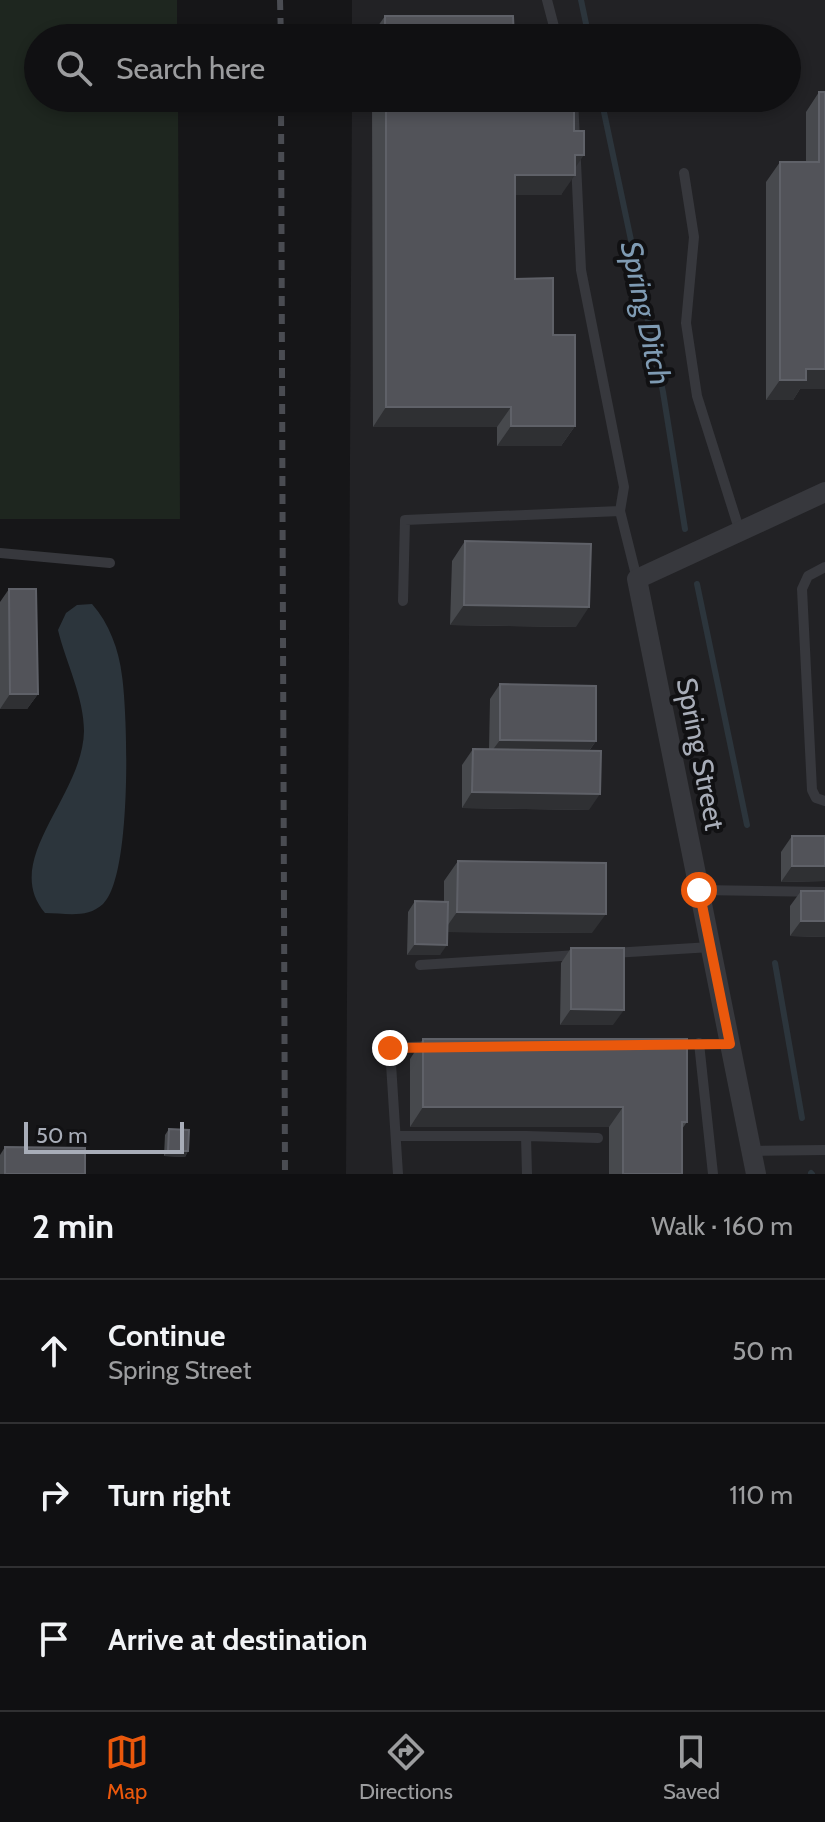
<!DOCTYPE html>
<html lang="en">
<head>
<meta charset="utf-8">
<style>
	:root { --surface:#101012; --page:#1e1e20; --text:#f1f3f6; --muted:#9c9d9f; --line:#303032; --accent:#ea580c }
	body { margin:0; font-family:Cabin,sans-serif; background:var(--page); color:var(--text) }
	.scale { position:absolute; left:24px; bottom:20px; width:160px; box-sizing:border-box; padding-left:8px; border:4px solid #a8adb8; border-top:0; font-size:22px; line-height:28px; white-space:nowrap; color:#a8adb8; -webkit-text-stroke:6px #111113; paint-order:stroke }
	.stop { position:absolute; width:24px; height:24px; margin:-18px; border:6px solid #ea580c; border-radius:50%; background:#fff }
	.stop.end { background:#ea580c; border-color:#fff; box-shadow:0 2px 8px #0008 }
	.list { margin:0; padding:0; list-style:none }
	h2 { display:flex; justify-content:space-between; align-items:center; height:104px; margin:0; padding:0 32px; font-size:34px }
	h2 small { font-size:26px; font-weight:400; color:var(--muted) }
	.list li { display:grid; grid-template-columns:52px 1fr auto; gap:24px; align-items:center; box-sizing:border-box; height:144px; padding:0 32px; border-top:2px solid var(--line) }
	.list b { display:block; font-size:30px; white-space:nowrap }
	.list p { margin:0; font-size:26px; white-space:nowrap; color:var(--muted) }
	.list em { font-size:26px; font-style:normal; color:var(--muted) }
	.icon { flex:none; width:44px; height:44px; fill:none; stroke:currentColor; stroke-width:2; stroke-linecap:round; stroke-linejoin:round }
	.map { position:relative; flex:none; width:825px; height:1174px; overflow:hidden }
	.search { position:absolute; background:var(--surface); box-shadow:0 4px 12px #0003; left:24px; right:24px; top:24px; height:88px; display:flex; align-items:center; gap:20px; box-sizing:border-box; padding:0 28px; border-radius:44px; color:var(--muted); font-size:30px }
	.sheet { height:536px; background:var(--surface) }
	nav { display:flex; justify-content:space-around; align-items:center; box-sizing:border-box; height:112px; border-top:2px solid var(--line); background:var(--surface); font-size:22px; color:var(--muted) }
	nav a { display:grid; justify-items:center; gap:4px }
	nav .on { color:var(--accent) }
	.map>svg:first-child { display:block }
	.built { fill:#222225 }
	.green { fill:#1e261f }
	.water { fill:#2c353c }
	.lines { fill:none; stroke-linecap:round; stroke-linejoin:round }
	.stream { stroke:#2c353c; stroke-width:6 }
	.service { stroke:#37383d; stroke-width:10 }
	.minor { stroke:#37383d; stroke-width:20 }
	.rail { stroke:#4a4c52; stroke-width:6; stroke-dasharray:10 8; stroke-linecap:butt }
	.wall { fill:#47494d }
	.shaded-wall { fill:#2f3033 }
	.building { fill:#525359; stroke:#5f6168; stroke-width:2 }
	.route { stroke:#ea580c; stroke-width:10 }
	.labels { text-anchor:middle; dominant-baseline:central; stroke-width:8; stroke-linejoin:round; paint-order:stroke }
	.street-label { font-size:28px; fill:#a8adb8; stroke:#111113 }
	.water-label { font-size:30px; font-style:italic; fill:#7f9bb3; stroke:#111113 }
</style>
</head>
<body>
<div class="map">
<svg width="825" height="1174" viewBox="0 0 825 1174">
	<rect width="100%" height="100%" fill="#161618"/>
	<path class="built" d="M 352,0 L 825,0 L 825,1174 L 346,1174 L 352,98 L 787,98 L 787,38 L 352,38 Z"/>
	<path class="green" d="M 0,0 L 177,0 L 177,38 L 38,38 L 38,98 L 178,98 L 180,519 L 0,519 Z"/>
	<path class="water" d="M 77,605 L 92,604 C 109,623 119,650 122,676 C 128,717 132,877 103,904 C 87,919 65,913 45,913 C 0,860 83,797 84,731 C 84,697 66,663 58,630 L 66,613 Z"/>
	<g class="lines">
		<path class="stream" d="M 581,0 L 589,38
			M 601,98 L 663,392 L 685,529
			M 697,584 L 747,825
			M 775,963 L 802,1118
			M 811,1173 L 812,1174"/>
		<path class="service" d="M 547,0 L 557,38
			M 573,98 L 581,270 L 624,487 L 620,511 L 637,579
			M 684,173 L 694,237 L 686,323 L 697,396 L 740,532
			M 0,553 L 110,563
			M 825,567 L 808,576 L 802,589 L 812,790 L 816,798 L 825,801
			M 403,601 L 405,520 L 620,511
			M 699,890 L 825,892
			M 613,953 L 711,947
			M 420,965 L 577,955
			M 699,1043 L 713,1174
			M 674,1044 L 730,1044
			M 396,1136 L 526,1136 L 527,1174
			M 526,1136 L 598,1138
			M 751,1151 L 825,1150
			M 398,1174 L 390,1048 L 430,1046"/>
		<path class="minor" d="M 756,1174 L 637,579 L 825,492"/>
		<path class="rail" d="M 280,0 L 281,38
			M 281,98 L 285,1174"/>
	</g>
	<path class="wall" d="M 385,16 L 514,38 L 371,38 L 371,36 Z
		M 819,92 L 825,389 L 800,389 L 793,400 L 766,400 L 766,182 L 780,162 L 806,162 L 806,112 Z
		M 372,98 L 574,98 L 575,167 L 561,195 L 515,195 L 515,279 L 553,335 L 575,426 L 561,446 L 497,446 L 497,427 L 373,427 Z
		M 465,541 L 576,627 L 450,625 L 452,561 Z
		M 9,589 L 38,694 L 27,709 L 0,709 L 0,602 Z
		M 500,684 L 596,741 L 589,751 L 589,810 L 462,808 L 462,765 L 473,749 L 489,750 L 490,699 Z
		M 792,836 L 825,836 L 825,881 L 781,882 L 781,852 Z
		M 458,861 L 592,933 L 447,932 L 440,955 L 407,955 L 408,912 L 415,901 L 444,902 L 444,881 Z
		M 801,891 L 825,891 L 825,937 L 790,936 L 790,906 Z
		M 571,948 L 613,1025 L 560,1025 L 561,963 Z
		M 423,1039 L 687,1122 L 682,1129 L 682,1174 L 609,1174 L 609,1127 L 410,1127 L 410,1059 Z
		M 169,1129 L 188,1151 L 185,1157 L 164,1156 L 165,1135 Z
		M 5,1147 L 85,1174 L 0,1174 L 0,1155 Z"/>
	<path class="shaded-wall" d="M 575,155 L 584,155 L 570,175 Z
		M 515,175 L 575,175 L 561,195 L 501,195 Z
		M 806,369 L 825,369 L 825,389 L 800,389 L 793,400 L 766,400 L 780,380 Z
		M 386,407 L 511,407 L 497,427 L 373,427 Z
		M 511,426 L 575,426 L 561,446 L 497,446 Z
		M 464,605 L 589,607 L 576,627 L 450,625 Z
		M 10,694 L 38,694 L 27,709 L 0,709 Z
		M 500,740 L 596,741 L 585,756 L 489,755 Z
		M 472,792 L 600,794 L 589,810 L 462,808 Z
		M 792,866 L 825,866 L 825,881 L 781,882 Z
		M 457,912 L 606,914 L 592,933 L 443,932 Z
		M 801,921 L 825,921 L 825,937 L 790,936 Z
		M 415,944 L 447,945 L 440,955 L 407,955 Z
		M 571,1009 L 624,1010 L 613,1025 L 560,1025 Z
		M 423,1107 L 623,1107 L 609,1127 L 410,1127 Z
		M 168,1151 L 188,1151 L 185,1157 L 164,1156 Z"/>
	<path class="building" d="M 385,16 L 513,16 L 514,38 L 385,38 Z
		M 819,92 L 825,92 L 825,369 L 806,369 L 806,380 L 780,380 L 780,162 L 819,162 Z
		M 386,98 L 574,98 L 574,131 L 584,131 L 584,155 L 575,155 L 575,175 L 515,175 L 515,279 L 553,278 L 553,335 L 575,335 L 575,426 L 511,426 L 511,407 L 386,407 Z
		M 465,541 L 591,544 L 589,607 L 464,605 Z
		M 9,589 L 36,589 L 38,694 L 10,694 Z
		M 500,684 L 596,686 L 596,741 L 500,740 Z
		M 473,749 L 601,751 L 600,794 L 472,792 Z
		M 792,836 L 825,836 L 825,866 L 792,866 Z
		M 458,861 L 606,863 L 606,914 L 457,912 Z
		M 801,891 L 825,891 L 825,921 L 801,921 Z
		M 415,901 L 448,902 L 447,945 L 415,944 Z
		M 571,948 L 624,948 L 624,1010 L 571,1009 Z
		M 423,1039 L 687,1039 L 687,1122 L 682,1122 L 682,1174 L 623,1174 L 623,1107 L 423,1107 Z
		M 169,1129 L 189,1130 L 188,1151 L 168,1151 Z
		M 5,1147 L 85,1148 L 85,1174 L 5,1174 Z"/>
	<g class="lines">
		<path class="route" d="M 390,1048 L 730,1044 L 699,890"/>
	</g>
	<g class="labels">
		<g class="street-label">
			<text transform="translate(701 754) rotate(79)">Spring Street</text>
		</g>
		<g class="water-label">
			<text transform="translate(646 313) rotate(78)">Spring Ditch</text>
		</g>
	</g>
</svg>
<div class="scale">50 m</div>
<div class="stop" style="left:699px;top:890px"></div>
<div class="stop end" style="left:390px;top:1048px"></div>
<div class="search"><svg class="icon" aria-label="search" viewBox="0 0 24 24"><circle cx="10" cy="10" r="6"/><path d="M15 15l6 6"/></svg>Search here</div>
</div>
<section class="sheet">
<h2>2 min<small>Walk · 160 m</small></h2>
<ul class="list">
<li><svg class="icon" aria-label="ahead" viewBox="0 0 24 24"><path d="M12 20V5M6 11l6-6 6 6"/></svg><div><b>Continue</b><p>Spring Street</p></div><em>50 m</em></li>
<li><svg class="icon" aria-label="right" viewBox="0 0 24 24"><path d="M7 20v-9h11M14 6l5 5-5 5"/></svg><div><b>Turn right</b></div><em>110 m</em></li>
<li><svg class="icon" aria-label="arrive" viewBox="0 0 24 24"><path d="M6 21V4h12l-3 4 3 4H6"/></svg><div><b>Arrive at destination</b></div></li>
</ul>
</section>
<nav>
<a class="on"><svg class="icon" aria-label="map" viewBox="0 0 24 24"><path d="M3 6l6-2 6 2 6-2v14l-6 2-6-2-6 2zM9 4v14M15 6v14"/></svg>Map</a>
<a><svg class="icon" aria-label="directions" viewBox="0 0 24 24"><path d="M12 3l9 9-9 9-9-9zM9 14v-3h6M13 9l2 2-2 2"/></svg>Directions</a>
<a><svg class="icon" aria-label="saved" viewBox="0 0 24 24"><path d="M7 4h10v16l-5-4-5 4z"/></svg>Saved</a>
</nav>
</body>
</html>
